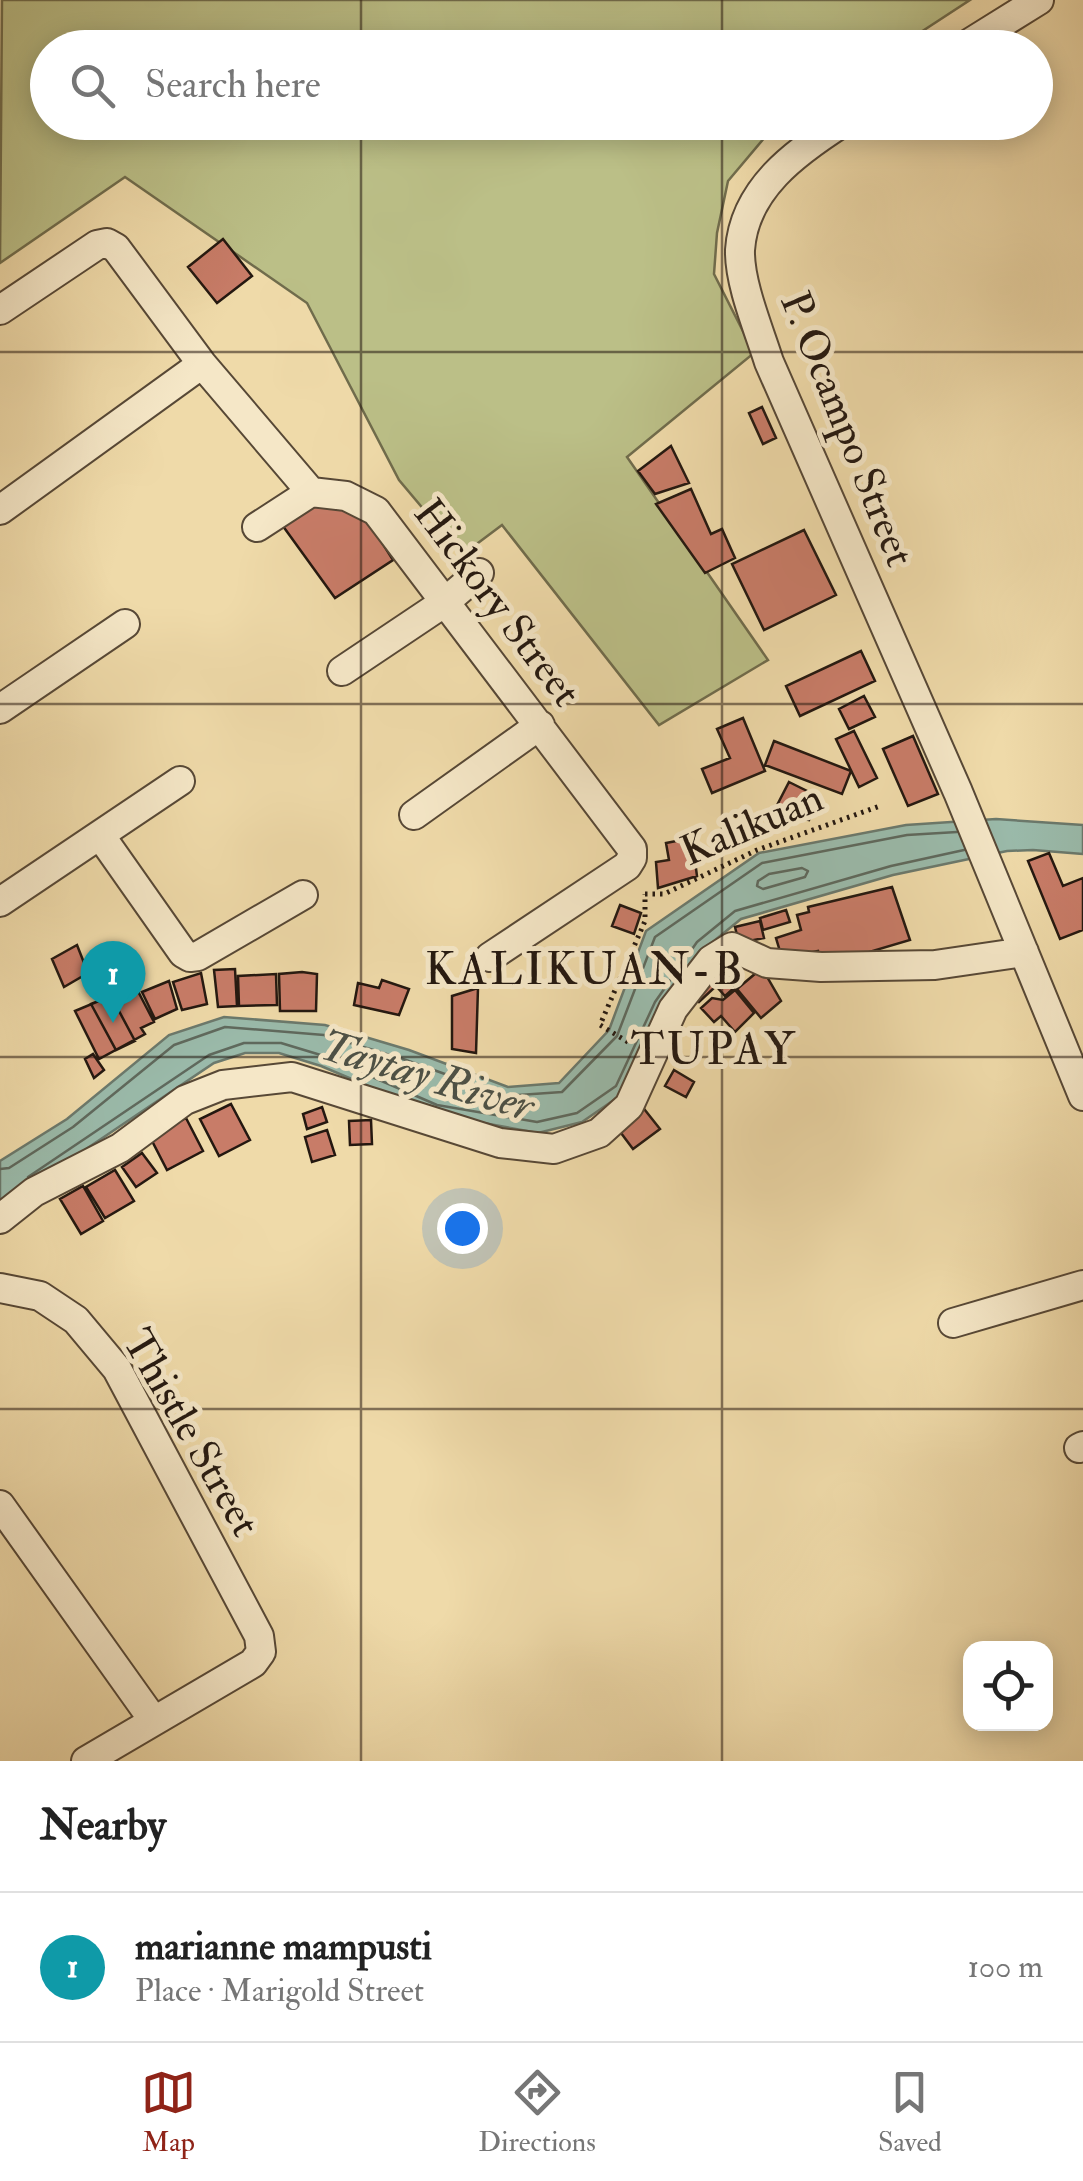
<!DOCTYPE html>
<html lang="en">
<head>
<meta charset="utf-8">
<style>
	:root { --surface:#fff; --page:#f2f2f2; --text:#222; --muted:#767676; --line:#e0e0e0; --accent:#8f2418 }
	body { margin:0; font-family:"IM FELL Double Pica",serif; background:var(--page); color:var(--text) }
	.controls { position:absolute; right:30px; bottom:30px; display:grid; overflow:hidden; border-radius:20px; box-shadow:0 5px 25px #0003 }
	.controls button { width:90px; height:90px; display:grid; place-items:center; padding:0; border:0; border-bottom:2px solid var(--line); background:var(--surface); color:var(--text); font:50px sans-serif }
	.you { position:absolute; left:462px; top:1228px; width:35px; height:35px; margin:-25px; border:8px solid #fff; border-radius:50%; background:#1a73e8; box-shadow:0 0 0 15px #1a73e833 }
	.badge { display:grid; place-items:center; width:65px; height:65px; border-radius:50%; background:var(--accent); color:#fff; font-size:32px; font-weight:700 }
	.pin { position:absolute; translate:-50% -82px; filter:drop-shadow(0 2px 5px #0008) }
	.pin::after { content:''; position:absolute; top:52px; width:35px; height:30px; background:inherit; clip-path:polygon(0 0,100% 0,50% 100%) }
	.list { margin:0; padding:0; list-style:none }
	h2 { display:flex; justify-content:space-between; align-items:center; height:130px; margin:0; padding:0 40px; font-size:42px }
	h2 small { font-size:32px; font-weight:400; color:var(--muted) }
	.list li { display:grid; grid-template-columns:65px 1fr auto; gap:30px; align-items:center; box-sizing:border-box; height:150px; padding:0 40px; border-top:2px solid var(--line) }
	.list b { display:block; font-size:38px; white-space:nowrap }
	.list p { margin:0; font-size:32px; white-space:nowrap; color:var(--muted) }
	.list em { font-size:32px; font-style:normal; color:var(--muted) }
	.icon { flex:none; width:55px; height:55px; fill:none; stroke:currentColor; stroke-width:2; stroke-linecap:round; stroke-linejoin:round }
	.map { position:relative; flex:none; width:1083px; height:1761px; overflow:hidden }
	.search { position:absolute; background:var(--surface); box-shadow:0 5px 25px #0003; left:30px; right:30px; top:30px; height:110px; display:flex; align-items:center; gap:25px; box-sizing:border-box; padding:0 35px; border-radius:55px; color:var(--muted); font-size:38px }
	.sheet { height:280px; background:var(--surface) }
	nav { display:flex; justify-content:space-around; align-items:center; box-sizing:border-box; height:140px; border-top:2px solid var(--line); background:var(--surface); font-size:28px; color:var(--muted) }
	nav a { display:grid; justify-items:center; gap:5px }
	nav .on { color:var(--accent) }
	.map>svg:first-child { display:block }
	.green { fill:#bbbf87; stroke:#706c4c; stroke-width:2.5 }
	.water { fill:#9abaaa; stroke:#6b796c; stroke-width:2.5 }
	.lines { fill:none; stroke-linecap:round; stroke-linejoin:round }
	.shore { stroke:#5f695d; stroke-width:2.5 }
	.building { fill:#c87c68; stroke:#241810; stroke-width:2.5 }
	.minor-casing { stroke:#574836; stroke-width:32 }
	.path { stroke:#241810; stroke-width:5; stroke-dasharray:2.5 5; stroke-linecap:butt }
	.minor { stroke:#f5e7c7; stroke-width:28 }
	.grid { fill:none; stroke:#241810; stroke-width:2.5; stroke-opacity:0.55 }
	.labels { text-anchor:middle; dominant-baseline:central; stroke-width:10; stroke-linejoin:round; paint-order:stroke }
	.street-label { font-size:42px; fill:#241810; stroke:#f5e7c7 }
	.neighbourhood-label { font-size:45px; letter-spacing:2.5px; fill:#241810; stroke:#f5e7c7 }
	.water-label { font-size:45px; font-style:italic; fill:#4d5146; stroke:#f5e7c7 }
</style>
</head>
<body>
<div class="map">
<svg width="1083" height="1761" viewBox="0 0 1083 1761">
	<rect width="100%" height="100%" fill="#efdaa9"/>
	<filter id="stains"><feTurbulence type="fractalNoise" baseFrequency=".002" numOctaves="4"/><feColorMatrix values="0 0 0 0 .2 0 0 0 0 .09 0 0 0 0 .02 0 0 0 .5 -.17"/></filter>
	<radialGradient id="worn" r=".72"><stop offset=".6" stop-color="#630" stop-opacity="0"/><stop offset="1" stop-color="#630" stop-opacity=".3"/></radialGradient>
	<path class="green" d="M 2,0 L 970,0 L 898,47 L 48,48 L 48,122 L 783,123 L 771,130 L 728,181 L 717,233 L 714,274 L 754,353 L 627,457 L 768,660 L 659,725 L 502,525 L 462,555 L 399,480 L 307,303 L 125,177 L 0,263 Z"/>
	<path class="water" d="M 996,819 L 1083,825 L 1083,854 L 1033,850 L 1007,851 L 893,875 L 741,919 L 704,949 L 624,1093 L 582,1122 L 538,1133 L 434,1114 L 321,1066 L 279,1053 L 245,1053 L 214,1063 L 0,1207 L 0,1161 L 67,1119 L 169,1035 L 224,1017 L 325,1025 L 409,1050 L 508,1087 L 559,1083 L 609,1030 L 646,931 L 759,853 L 906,825 Z"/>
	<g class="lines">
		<path class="shore" d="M 802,868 L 808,871 L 805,877 L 763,889 L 757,886 L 758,881 L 769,874 Z
			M 0,1169 L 9,1168 L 73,1127 L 174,1045 L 225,1027 L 324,1035 L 406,1060 L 506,1096 L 562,1092 L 617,1036 L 655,937 L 762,863 L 907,835 L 957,832
			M 28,1177 L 209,1055 L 244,1043 L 281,1043 L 324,1056 L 437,1105 L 537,1122 L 577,1113 L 616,1086 L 655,1002 L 697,942 L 735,911 L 891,866 L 964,850"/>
	</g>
	<path class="building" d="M 223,239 L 252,276 L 217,303 L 188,267 Z
		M 762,407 L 776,438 L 763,444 L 749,413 Z
		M 671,446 L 689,483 L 655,494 L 638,471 Z
		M 691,489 L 711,534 L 722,529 L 735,558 L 705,573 L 656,504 Z
		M 307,502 L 341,505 L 368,520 L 393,560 L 335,598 L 280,522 Z
		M 804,530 L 836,595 L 764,630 L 732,564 Z
		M 861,651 L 875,681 L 800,716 L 786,686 Z
		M 864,696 L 875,717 L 849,729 L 839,709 Z
		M 743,718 L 765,771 L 712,793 L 702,769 L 730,758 L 717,729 Z
		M 854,731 L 877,778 L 859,787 L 836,739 Z
		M 913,736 L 938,794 L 908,806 L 883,749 Z
		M 774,741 L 851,771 L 842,794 L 765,765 Z
		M 789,782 L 815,795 L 809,820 L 773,813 Z
		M 692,838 L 697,876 L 658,888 L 656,862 L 669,860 L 666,843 Z
		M 1049,853 L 1063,886 L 1083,878 L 1083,930 L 1060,939 L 1028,861 Z
		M 892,887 L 910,940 L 822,966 L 818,951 L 782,958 L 776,938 L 801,930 L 797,915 L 809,912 L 808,907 Z
		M 620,905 L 641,913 L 634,934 L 612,926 Z
		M 786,910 L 790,922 L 763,930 L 760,918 Z
		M 760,921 L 764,938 L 739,943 L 735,927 Z
		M 77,945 L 88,973 L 64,987 L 52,959 Z
		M 734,953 L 745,965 L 729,979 L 718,966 Z
		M 762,968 L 781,1001 L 761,1018 L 737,989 Z
		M 235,969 L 237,1006 L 218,1007 L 214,970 Z
		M 716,969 L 734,988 L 725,996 L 716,986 L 699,1002 L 690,992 Z
		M 302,972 L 317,974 L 316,1011 L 280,1011 L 279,974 Z
		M 201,973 L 207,1004 L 182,1010 L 173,982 Z
		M 129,974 L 154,1022 L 141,1028 L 145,1034 L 99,1059 L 75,1011 L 111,996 L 106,987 Z
		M 276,974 L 277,1005 L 239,1006 L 238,976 Z
		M 382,980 L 409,989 L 399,1015 L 354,1005 L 358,983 L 379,988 Z
		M 169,981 L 177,1009 L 155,1019 L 142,992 Z
		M 478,988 L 476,1053 L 452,1049 L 452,996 Z
		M 735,990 L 754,1013 L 735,1032 L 721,1016 L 714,1022 L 701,1008 L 712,998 L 723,1000 Z
		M 111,996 L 135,1041 L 116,1050 L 91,1004 Z
		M 93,1054 L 104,1070 L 94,1078 L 85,1059 Z
		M 674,1070 L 694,1082 L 686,1097 L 665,1086 Z
		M 231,1104 L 250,1140 L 219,1156 L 200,1119 Z
		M 641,1105 L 660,1129 L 633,1149 L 615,1125 Z
		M 322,1107 L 327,1122 L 307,1129 L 303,1114 Z
		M 186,1118 L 203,1151 L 167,1170 L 150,1137 Z
		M 371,1120 L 372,1144 L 350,1145 L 349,1121 Z
		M 327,1130 L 335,1155 L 312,1162 L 305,1137 Z
		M 142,1153 L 157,1173 L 136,1187 L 122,1167 Z
		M 115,1170 L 134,1201 L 105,1218 L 86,1187 Z
		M 83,1186 L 103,1221 L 81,1234 L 60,1199 Z"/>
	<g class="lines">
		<g class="minor-casing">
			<path id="minor" d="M 962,48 L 1039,0
				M 843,122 C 796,152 744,189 740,250 C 739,283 759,330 769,362 L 958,792 L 1083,1096
				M 0,310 L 97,245 L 107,243 L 116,248 L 202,364 L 311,492 L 346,496 L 376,511 L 632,849 L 632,858 L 627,866 L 490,957
				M 0,510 L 202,364
				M 257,527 L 311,492
				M 342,671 L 445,602 L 479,573
				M 0,709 L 125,624
				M 414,815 L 540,725
				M 100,835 L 183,953 L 190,957 L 198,956 L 303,895
				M 0,902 L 180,781
				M 0,1219 L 34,1192 L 120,1148 L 185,1100 L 223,1085 L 292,1077 L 500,1143 L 554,1149 L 599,1133 L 629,1106 L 673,1009 L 711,960 L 732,947 L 767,963 L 821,967 L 935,965 L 1024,952
				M 0,1288 L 40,1296 L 76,1320 L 117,1369 L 259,1636 L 261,1652 L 253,1663 L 86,1761
				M 953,1323 L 1083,1285
				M 1079,1448 L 1083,1446
				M 0,1505 L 154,1721"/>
		</g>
		<path class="path" d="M 645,894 L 664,894 L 757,850 L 880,806
			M 628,1042 L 600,1025 L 645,921 L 645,894"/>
		<use href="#minor" class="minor"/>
	</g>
	<path class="grid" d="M 361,0 L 361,48M 722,0 L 722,48M 361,122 L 361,1761M 722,122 L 722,1761M 0,352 L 1083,352M 0,704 L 1083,704M 0,1057 L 1083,1057M 0,1409 L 1083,1409"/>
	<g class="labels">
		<g class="street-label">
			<text transform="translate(847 429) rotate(68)">P. Ocampo Street</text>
			<text transform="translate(497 603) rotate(53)">Hickory Street</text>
			<text transform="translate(752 825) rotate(-23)">Kalikuan</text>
			<text transform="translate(191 1433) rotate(60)">Thistle Street</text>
		</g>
		<g class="neighbourhood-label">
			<text x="585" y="970">KALIKUAN-B</text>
			<text x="714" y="1050">TUPAY</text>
		</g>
		<g class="water-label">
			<text transform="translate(427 1076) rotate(17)">Taytay River</text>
		</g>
	</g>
	<rect width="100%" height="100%" filter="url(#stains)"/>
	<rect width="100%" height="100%" fill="url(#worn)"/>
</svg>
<div class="controls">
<button><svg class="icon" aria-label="locate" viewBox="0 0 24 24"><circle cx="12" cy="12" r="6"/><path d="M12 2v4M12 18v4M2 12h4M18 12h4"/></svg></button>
</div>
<div class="you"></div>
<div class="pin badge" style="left:113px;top:1023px;background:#0f9aa8">1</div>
<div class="search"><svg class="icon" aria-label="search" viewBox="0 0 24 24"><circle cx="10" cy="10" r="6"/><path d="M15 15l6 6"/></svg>Search here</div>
</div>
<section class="sheet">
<h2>Nearby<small></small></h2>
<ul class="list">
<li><span class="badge" style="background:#0f9aa8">1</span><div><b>marianne mampusti</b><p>Place · Marigold Street</p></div><em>100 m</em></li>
</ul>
</section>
<nav>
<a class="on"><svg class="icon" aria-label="map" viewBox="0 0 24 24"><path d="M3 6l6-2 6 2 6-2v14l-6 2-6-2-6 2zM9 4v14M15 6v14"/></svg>Map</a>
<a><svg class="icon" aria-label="directions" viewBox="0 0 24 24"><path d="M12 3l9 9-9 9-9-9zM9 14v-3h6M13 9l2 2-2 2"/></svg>Directions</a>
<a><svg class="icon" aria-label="saved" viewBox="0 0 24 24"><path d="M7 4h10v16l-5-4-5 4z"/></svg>Saved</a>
</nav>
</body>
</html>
